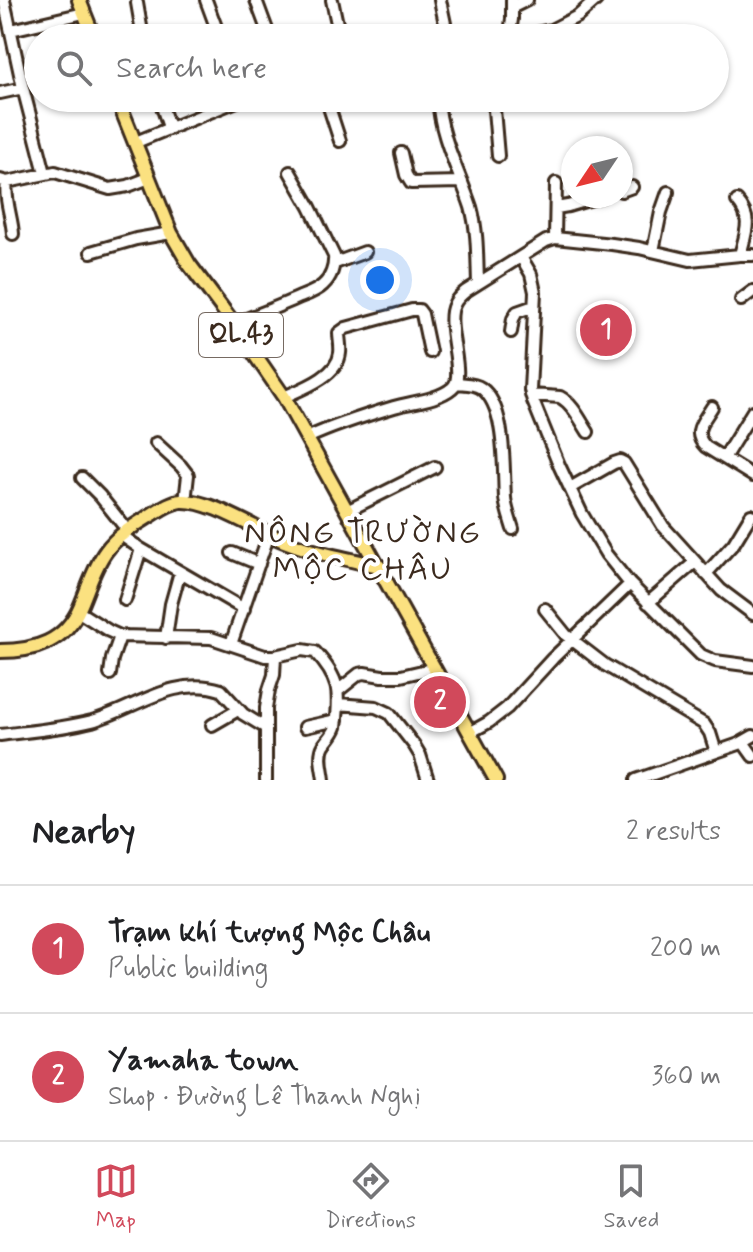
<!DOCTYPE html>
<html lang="en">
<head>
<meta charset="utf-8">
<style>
	:root { --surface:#fff; --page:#f6f6f6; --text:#202124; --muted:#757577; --line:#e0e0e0; --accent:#d1495b }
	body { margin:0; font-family:Mynerve,sans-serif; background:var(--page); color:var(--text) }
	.compass { position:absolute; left:561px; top:136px; width:72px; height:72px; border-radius:50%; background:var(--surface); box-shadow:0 2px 6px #0004; rotate:235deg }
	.you { position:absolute; left:380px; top:280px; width:28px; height:28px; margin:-20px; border:6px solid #fff; border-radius:50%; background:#1a73e8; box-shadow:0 0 0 12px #1a73e833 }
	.badge { display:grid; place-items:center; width:52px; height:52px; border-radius:50%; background:var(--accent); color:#fff; font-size:26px; font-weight:700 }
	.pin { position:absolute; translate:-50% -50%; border:4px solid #fff; box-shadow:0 2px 8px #0006 }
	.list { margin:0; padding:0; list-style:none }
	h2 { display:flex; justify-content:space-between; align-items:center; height:104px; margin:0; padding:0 32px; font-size:34px }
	h2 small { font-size:26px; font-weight:400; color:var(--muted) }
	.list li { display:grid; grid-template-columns:52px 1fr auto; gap:24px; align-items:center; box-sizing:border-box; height:128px; padding:0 32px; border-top:2px solid var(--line) }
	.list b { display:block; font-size:30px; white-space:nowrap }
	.list p { margin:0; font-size:26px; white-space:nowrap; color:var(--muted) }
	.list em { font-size:26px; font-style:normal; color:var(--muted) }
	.icon { flex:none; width:44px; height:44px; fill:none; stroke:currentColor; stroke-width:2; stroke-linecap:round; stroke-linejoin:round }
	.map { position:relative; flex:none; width:753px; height:780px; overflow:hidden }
	.search { position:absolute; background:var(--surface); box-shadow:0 2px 6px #0004; left:24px; right:24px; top:24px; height:88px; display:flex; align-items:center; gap:20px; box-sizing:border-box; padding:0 28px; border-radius:44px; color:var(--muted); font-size:30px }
	.sheet { height:360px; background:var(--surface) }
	nav { display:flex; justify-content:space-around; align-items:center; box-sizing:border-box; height:112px; border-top:2px solid var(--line); background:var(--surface); font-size:22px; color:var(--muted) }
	nav a { display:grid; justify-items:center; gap:4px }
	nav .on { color:var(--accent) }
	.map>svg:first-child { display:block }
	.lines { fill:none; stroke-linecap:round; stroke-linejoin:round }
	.minor-casing { stroke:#3b2a1e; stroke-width:16 }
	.major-casing { stroke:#3b2a1e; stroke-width:18 }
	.minor { stroke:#fff; stroke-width:10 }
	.major { stroke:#fbe180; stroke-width:12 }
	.labels { text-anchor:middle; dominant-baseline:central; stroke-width:8; stroke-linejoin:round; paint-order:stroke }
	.shield { fill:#fff; stroke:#766a62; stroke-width:2 }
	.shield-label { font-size:26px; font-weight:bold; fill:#3b2a1e }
	.quarter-label { font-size:32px; letter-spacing:2px; fill:#3b2a1e; stroke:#fff }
</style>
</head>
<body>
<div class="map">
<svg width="753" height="780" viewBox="0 0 753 780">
	<rect width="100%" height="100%" fill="#fff"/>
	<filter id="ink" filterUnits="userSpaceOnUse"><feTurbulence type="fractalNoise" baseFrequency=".0125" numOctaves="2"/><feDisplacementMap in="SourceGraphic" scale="16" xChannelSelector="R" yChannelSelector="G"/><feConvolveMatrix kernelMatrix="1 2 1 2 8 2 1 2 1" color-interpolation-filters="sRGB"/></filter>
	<g filter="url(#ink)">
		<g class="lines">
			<g class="minor-casing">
				<path id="minor" d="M 4,0 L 23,88 L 45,173
					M 206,0 L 220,38
					M 256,0 L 270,38
					M 332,0 L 340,38
					M 440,0 L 448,38
					M 137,3 L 143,38
					M 513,7 L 527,0
					M 11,30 L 84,13
					M 510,33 L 512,19 L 512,0
					M 465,38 L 499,33 L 530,34 L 551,30 L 578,16 L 596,0
					M 0,93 L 23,88
					M 159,98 L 169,127
					M 326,98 L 340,141
					M 438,98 C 440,137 459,171 471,207 C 478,232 477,258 478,283
					M 493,98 L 498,156
					M 136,142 L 244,98
					M 401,153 L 406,175 L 411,183 L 462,182
					M 0,180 L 7,182 L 55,172 L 110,189 L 128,186 L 149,178
					M 7,182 C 4,199 12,217 13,234
					M 621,191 L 632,187
					M 737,201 C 753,219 746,232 740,255
					M 556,208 L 568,206 L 602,196
					M 555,238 L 556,183
					M 653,251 L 661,212 L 668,192
					M 91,252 L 136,239 L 171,233
					M 521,257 L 531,274 L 535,292 L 530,390 L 533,401 L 559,465 L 582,514 L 606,554 L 630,584 L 701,655 L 715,661 L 753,666
					M 335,263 L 365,252
					M 741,300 L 753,291
					M 234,324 C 256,315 278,307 300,297 C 308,294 317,291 323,285 C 331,278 335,266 334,256 L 310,207 L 290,172
					M 511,332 L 513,319 L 517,312 L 534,306
					M 456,383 C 464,384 474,383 481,388 C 507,406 503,469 505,498 C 506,508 510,519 513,529
					M 531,395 L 560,397 C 573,404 580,420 588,432
					M 284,397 C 302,389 338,376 340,353 C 341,347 339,339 339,333 L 346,328 L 412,310 L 419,310 L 422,314 L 430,352
					M 712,407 C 703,422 691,432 706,447 L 753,476
					M 307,438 C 335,425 364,416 394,407 C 411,402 438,400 452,388 C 467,377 444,325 454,305 C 456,299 461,295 466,291 L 546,241 L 555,238 L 612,244 L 639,248 L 690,260 L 740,255 L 753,255
					M 156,443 L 181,466 L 188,475 L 185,502
					M 724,458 L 753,411
					M 82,478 L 100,496 L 127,530
					M 570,488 L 614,463 L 620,461 L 624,463 L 663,526 L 721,590 L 753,614
					M 347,511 L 435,467
					M 121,535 L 141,549 L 244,609
					M 232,553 L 259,564
					M 706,574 L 734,543 L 751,515
					M 125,600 L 141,549
					M 648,603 L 695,562
					M 545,609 L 566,635 L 605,665 L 704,724 L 710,733 L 716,752
					M 79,612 L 109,631 L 120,636 L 211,638 L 265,656 L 275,656 L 302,650 L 315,652 C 340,679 340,692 336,727 C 333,735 329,738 324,745 C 318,755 323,769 324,780
					M 166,638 L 171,604 L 180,572
					M 231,644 L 269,534
					M 110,674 L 112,659 L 120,636
					M 339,690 L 359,674 L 364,673 L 382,676 L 401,676 L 435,668
					M 338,704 L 376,707 L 389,713 L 414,745 L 420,755 L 428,780
					M 212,725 L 238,710
					M 305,727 L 337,720
					M 471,732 L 489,722 L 507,708 L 553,658 L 630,584
					M 0,735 C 32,731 60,729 92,721 C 135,709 173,675 221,690 L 243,714 L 266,728
					M 743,742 L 753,756
					M 266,780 L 266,708 L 269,690 L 274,675 L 275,656
					M 636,780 L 739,744 L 753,736"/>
			</g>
			<g class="major-casing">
				<path id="major" d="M 79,0 L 94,38
					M 117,98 L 171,233 L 189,264 L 234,324 L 284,397 L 496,780
					M 0,651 C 35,651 65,642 80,607 C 88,589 94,567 106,551 C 117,536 132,527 148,517 C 158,511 169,502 181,501 C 209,499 257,530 284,541 C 315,553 346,559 379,566"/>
			</g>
			<use href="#minor" class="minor"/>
			<use href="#major" class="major"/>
		</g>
	</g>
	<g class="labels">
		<rect class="shield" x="199" y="313" width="84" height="44" rx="6"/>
		<g class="shield-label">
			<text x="241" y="335">QL.43</text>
		</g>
		<g class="quarter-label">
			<text x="363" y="533">NÔNG TRƯỜNG<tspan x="363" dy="37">MỘC CHÂU</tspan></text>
		</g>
	</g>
</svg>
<svg class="compass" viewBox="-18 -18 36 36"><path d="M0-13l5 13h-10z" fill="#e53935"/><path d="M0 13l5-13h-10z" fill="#757577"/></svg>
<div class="you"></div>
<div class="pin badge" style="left:606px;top:330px">1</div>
<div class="pin badge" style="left:440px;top:702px">2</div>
<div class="search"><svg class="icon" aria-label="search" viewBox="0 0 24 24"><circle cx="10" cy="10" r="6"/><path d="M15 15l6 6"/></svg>Search here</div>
</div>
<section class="sheet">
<h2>Nearby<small>2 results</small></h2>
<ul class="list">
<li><span class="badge">1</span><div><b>Trạm khí tượng Mộc Châu</b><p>Public building</p></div><em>200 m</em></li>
<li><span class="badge">2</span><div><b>Yamaha town</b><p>Shop · Đường Lê Thanh Nghị</p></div><em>360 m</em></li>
</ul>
</section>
<nav>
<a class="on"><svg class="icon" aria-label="map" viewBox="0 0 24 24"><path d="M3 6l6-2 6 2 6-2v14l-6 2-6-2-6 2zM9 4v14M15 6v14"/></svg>Map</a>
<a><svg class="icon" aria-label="directions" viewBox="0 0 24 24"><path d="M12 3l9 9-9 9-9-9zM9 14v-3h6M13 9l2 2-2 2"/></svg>Directions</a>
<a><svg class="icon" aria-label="saved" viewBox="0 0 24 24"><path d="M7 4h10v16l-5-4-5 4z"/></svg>Saved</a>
</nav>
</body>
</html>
